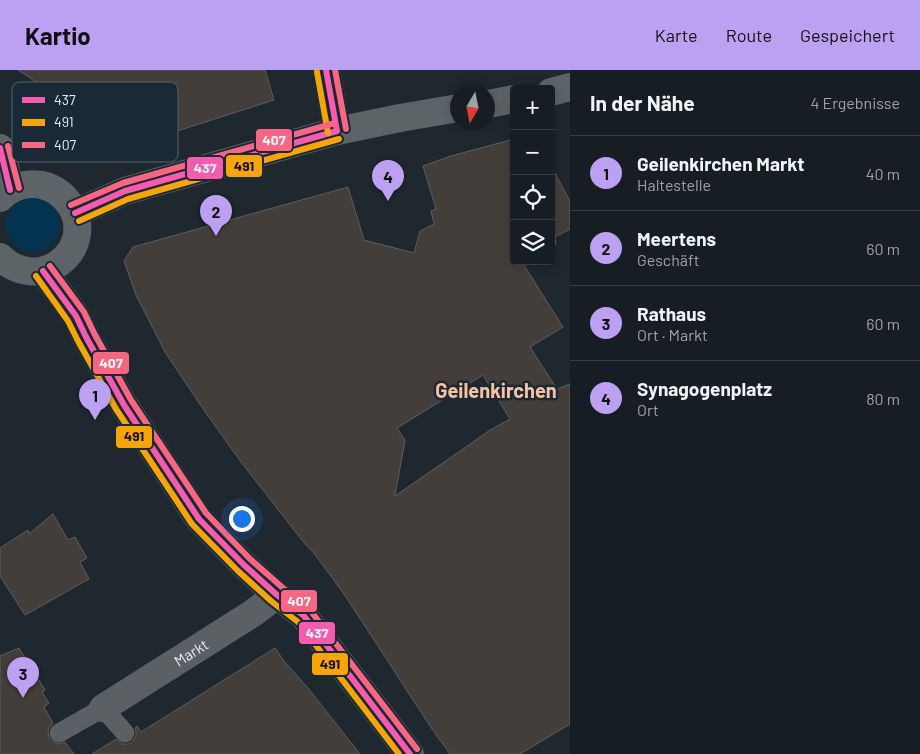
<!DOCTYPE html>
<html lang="de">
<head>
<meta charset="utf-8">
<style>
	:root { --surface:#171e23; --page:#242b30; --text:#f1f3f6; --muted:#9ea2a6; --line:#363c41; --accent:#bca0f2 }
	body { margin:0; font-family:Barlow,sans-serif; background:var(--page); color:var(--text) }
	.controls { position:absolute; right:15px; top:15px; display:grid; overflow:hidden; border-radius:5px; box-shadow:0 2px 12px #0003 }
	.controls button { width:45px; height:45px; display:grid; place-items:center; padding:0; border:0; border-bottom:1px solid var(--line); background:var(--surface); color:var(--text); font:25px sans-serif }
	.compass { position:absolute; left:450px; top:15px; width:45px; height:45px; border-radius:50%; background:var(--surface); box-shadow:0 2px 12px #0003; rotate:190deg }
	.you { position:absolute; left:241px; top:448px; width:18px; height:18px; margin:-12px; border:4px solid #fff; border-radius:50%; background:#1a73e8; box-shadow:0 0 0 8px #1a73e833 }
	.badge { display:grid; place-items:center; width:32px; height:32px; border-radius:50%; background:var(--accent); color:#111; font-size:16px; font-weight:700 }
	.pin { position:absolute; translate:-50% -41px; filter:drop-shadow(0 1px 2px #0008) }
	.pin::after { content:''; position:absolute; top:26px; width:18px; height:15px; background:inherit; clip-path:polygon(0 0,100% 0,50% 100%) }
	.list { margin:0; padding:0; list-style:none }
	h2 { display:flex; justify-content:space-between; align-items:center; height:65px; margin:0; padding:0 20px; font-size:21px }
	h2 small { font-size:16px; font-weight:400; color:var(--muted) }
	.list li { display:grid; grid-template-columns:32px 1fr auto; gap:15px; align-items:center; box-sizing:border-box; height:75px; padding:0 20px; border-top:1px solid var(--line) }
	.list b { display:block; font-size:19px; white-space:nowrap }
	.list p { margin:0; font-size:16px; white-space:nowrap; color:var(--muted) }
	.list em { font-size:16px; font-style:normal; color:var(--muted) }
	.icon { flex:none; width:28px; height:28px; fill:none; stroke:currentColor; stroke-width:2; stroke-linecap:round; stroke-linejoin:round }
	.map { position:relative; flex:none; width:570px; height:684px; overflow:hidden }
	header { display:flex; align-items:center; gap:30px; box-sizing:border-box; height:70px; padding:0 25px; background:var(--accent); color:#111 }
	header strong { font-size:24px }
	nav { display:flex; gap:28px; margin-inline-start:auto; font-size:18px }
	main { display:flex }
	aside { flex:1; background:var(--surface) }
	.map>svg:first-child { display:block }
	.green { fill:#04334f }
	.building { fill:#443e3b; stroke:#5d5d5e; fill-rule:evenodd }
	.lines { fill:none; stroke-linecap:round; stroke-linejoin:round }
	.lane { stroke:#5b6064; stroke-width:19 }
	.street { stroke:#5b6064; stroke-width:28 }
	.secondary { stroke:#5d6467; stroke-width:28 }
	.bus-1-casing { stroke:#192935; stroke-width:10 }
	.bus-2-casing { stroke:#192935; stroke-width:10 }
	.bus-3-casing { stroke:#192935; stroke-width:10 }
	.bus-1 { stroke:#f75aaf; stroke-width:6 }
	.bus-2 { stroke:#f7a600; stroke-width:6 }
	.bus-3 { stroke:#fa6682; stroke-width:6 }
	.labels { text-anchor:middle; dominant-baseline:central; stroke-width:5; stroke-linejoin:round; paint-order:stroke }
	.street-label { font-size:15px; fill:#e5eff8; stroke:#192935 }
	.district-label { font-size:20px; font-weight:bold; fill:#fac19f; stroke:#192935 }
	.key { fill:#192935; stroke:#566470; stroke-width:1 }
	.key-label { font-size:14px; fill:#e5eff8 }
	.line-badge { stroke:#192935; stroke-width:2 }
	.badge-label { font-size:14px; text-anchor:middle; font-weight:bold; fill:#fff }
	.pale-badge-label { font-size:14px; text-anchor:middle; font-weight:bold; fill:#111 }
</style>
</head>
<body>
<header>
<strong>Kartio</strong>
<nav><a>Karte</a><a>Route</a><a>Gespeichert</a></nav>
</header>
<main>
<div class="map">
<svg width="570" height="684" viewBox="0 0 570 684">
	<rect width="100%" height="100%" fill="#1f282f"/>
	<path class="green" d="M6 155a27 27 0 1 1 54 0a27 27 0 1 1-54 0Z"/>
	<path class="building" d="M 18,0 L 265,0 L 274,30 L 174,62 L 77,39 L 74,37 L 65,40 L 62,29 Z
		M 514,69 L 514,191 L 525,191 L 522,192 L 563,257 L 530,277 L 557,319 L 570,314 L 570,654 L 520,684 L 450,684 L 432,659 L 344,524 L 314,483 L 305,474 L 241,392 L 206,343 L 165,282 L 136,225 L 124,191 L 133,177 L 348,117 L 364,170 L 414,183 L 420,161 L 434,154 L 431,141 L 436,139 L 423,96 L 451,86 ZM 483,305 L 510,349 L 487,362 L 463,379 L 395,426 L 405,370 L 397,358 Z
		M 551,96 L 570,131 L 570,159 L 555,167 L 556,174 L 551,177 Z
		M 53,444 L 68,470 L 75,467 L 87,488 L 80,492 L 89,509 L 25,545 L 0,506 L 0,478 L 28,460 L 29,464 Z
		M 19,578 L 45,620 L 42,622 L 49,633 L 44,637 L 53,653 L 49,658 L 48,662 L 49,668 L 53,672 L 58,674 L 65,672 L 74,684 L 0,684 L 0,586 Z
		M 275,578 L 284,591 L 308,618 L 360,684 L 92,684 L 116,669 L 122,674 L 128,674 L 132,672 L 136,666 L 136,661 L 135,658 L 137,656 L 141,662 Z"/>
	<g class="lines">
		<path class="lane" d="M 59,663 L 103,638 L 125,663"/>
		<g class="street">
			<path d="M 326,0 L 337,61"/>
			<path id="s1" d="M 103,638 L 253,543 L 277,525"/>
		</g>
		<path class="secondary" d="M 551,22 L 570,17
			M 488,34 L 514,29
			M 0,78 L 4,92 L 10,120
			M 0,128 C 11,117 26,112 42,115 C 55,118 65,126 72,138 C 95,181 39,225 0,187
			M 75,143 L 125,121 L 337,61 L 400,48 L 458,38
			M 43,201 L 76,246 L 86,267 L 124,335 L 199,449 L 244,495 L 277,525 L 304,546 L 410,684"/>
		<g class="bus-1-casing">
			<path id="bus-1" d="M 326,0 L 337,61
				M 0,78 L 10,120
				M 75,143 L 125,121 L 337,61
				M 43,201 L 76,246 L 86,267 L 124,335 L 199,449 L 244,495 L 277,525 L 304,546 L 410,684"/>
		</g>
		<g class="bus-2-casing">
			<path id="bus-2" d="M 317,2 L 328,63
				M 79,151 L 128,129 L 339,69
				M 36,206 L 68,251 L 78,271 L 116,339 L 192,454 L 238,501 L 271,531 L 298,552 L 399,684"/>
		</g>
		<g class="bus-3-casing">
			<path id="bus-3" d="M 335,0 L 346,59
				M 8,76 L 19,118
				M 71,135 L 123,113 L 335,53
				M 50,196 L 84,242 L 94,263 L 131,330 L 206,443 L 250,489 L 283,518 L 310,540 L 417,679"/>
		</g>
		<use href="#bus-1" class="bus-1"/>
		<use href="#bus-2" class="bus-2"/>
		<use href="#bus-3" class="bus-3"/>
	</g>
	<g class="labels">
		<g class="street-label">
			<text stroke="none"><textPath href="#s1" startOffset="104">Markt</textPath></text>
		</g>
		<g class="district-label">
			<text x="496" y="320">Geilenkirchen</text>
		</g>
	</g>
	<rect x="12" y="12" width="166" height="80" rx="8" class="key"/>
	<rect x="22" y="27" width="23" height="6" fill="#f75aaf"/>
	<rect x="22" y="49" width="23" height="7" fill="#f7a600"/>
	<rect x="22" y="72" width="23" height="6" fill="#fa6682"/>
	<g class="key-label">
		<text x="54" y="35">437</text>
		<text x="54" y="57">491</text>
		<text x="54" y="80">407</text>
	</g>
	<g class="line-badge">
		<rect x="255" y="58" width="38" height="24" rx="5" fill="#fa6682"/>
		<rect x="225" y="84" width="38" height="24" rx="5" fill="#f7a600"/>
		<rect x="186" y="86" width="38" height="24" rx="5" fill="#f75aaf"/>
		<rect x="92" y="281" width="38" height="24" rx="5" fill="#fa6682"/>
		<rect x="115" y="355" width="38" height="24" rx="5" fill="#f7a600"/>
		<rect x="280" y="519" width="38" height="24" rx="5" fill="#fa6682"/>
		<rect x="298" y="551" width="38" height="24" rx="5" fill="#f75aaf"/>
		<rect x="311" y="582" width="38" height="24" rx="5" fill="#f7a600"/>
	</g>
	<g class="badge-label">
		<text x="274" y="75">407</text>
		<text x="205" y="103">437</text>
		<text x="111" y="298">407</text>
		<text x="299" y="536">407</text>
		<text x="317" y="568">437</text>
	</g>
	<g class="pale-badge-label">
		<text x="244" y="101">491</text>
		<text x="134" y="371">491</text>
		<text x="330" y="599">491</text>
	</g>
</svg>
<div class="controls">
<button>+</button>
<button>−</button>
<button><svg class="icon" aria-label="locate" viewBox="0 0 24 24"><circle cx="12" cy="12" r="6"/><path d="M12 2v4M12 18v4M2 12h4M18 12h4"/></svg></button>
<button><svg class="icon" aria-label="layers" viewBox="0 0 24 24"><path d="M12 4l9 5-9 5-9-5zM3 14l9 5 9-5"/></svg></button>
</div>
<svg class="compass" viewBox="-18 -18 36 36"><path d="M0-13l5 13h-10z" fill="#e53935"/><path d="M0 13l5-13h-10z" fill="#9ea2a6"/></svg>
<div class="you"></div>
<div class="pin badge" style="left:95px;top:350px">1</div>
<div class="pin badge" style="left:216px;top:166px">2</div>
<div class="pin badge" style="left:23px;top:628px">3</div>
<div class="pin badge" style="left:388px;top:131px">4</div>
</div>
<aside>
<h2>In der Nähe<small>4 Ergebnisse</small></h2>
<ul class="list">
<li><span class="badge">1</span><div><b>Geilenkirchen Markt</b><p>Haltestelle</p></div><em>40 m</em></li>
<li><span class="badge">2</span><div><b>Meertens</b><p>Geschäft</p></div><em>60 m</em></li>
<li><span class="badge">3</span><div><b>Rathaus</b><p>Ort · Markt</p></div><em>60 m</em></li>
<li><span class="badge">4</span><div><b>Synagogenplatz</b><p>Ort</p></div><em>80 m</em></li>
</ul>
</aside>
</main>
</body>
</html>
